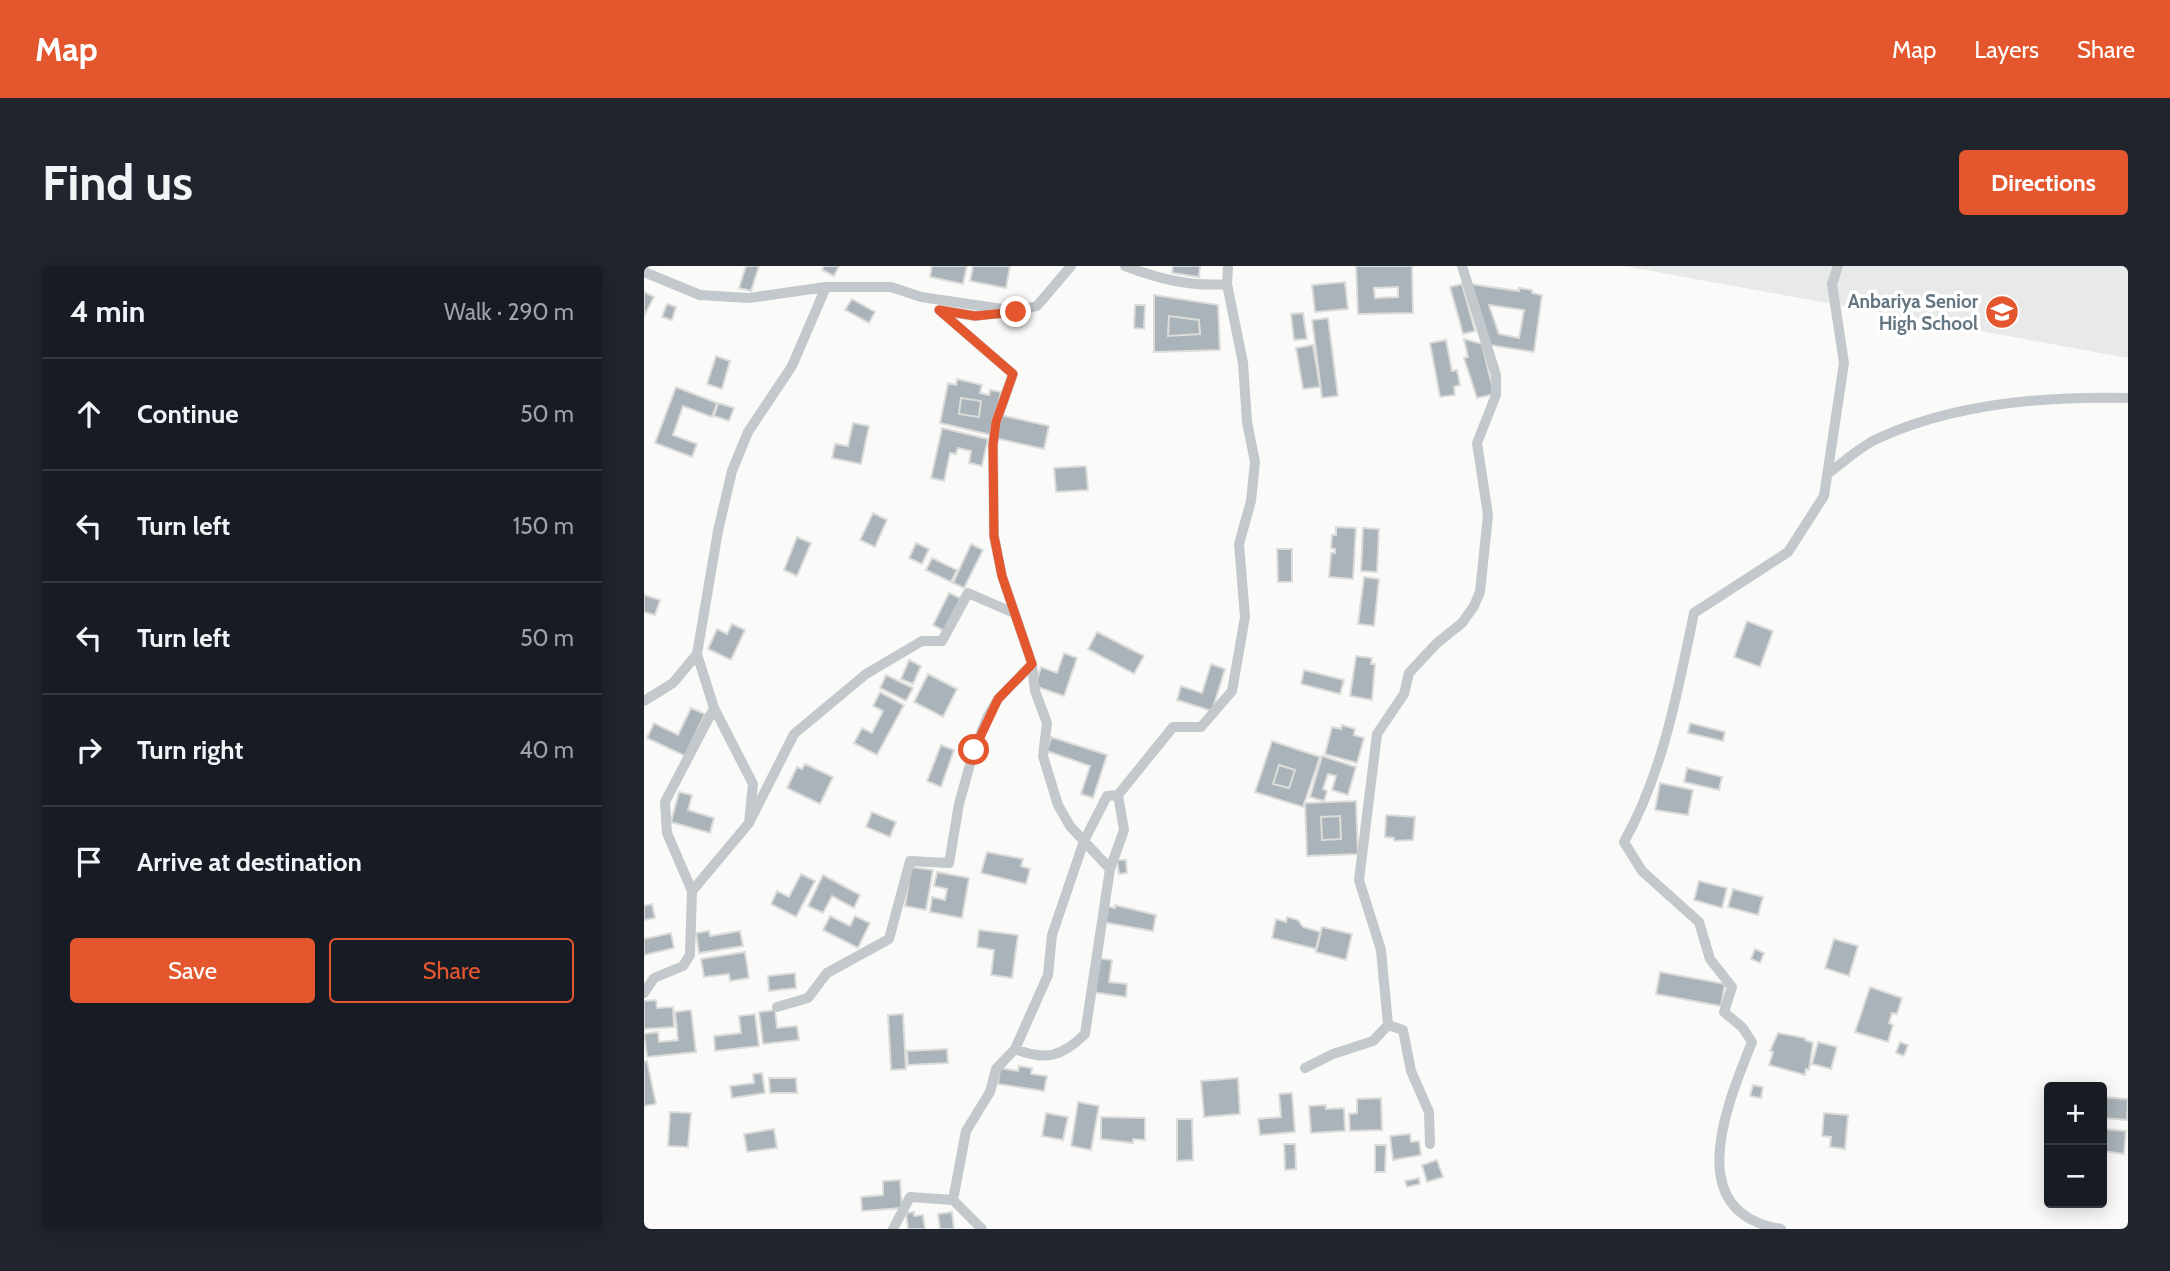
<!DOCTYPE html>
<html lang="en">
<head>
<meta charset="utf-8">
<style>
	:root { --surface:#171b24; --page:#20242c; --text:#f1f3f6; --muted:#9ea1a6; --line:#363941; --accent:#e4572e }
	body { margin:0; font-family:Cabin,sans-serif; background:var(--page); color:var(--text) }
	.controls { position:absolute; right:21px; bottom:21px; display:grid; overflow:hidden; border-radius:7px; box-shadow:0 4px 18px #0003 }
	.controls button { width:63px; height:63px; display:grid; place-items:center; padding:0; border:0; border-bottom:2px solid var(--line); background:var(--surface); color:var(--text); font:35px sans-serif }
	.stop { position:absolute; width:21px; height:21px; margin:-16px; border:5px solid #e4572e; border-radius:50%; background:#fff }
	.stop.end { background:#e4572e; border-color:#fff; box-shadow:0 2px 7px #0008 }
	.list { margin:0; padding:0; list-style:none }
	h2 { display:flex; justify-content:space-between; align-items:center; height:91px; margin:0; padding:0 28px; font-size:30px }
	h2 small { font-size:23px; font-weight:400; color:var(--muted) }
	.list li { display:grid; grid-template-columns:46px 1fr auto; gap:21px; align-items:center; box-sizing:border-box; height:112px; padding:0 28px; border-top:2px solid var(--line) }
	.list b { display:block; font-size:26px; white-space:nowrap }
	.list em { font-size:23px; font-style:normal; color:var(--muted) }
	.actions { display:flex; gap:14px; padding:21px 28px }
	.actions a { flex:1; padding:16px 0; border:2px solid var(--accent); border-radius:7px; text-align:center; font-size:24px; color:var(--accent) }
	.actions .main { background:var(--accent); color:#fff }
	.icon { flex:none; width:38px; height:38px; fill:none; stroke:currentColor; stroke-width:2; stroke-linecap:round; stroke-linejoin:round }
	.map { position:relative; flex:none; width:1484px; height:963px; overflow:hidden; border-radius:7px }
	header { display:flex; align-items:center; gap:42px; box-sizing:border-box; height:98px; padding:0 35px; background:var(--accent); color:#fff }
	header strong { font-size:33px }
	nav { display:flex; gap:38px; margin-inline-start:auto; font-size:24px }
	.intro { display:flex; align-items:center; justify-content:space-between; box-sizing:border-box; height:168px; padding:0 42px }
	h1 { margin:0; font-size:49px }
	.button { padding:18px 32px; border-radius:7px; background:var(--accent); color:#fff; font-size:24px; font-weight:700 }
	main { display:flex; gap:42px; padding:0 42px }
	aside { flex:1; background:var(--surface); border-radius:7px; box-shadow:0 4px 18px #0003 }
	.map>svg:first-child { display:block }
	.built { fill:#e8e9e9 }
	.building { fill:#aab3b9; stroke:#dcdcda; stroke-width:2; fill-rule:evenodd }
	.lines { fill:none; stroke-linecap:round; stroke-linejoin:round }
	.minor { stroke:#c3c8cc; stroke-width:10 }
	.route { stroke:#e4572e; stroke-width:9 }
	.labels { text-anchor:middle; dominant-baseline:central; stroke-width:7; stroke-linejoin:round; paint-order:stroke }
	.poi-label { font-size:19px; font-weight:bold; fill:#657683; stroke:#fff; text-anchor:end }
</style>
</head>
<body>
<header>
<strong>Map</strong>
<nav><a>Map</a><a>Layers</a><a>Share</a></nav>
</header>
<div class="intro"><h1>Find us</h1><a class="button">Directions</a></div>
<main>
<aside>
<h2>4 min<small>Walk · 290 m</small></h2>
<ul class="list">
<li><svg class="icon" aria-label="ahead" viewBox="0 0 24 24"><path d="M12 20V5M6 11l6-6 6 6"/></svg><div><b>Continue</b></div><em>50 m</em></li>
<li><svg class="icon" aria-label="left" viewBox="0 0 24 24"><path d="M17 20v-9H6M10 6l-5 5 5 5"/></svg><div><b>Turn left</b></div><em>150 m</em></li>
<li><svg class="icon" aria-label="left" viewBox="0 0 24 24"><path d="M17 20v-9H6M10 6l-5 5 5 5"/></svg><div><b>Turn left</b></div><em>50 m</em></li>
<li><svg class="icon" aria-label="right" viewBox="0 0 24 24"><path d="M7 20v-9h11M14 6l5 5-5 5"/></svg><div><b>Turn right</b></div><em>40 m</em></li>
<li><svg class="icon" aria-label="arrive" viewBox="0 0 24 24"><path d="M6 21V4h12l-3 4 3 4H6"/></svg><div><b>Arrive at destination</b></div></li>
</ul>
<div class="actions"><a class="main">Save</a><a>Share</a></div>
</aside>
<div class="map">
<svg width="1484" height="963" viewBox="0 0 1484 963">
	<rect width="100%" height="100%" fill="#fafaf8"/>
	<path class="built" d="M 980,0 L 1484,0 L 1484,92 Z"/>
	<path class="building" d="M 102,0 L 115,0 L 107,25 L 95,22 Z
		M 180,0 L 195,0 L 190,10 L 178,4 Z
		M 288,0 L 323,0 L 319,18 L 286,11 Z
		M 329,0 L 366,0 L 362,22 L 326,15 Z
		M 529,0 L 556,0 L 555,11 L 528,7 Z
		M 712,0 L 768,0 L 769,47 L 714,48 ZM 754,21 L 754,31 L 731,32 L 730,22 Z
		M 701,16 L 704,43 L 671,46 L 668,19 Z
		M 818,18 L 831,65 L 819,68 L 806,21 Z
		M 826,18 L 875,25 L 875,22 L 888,24 L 888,27 L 898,29 L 890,86 L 846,79 ZM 845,39 L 880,44 L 875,72 L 855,68 Z
		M 0,26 L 10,31 L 0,50 Z
		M 510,29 L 574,39 L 576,84 L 510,86 ZM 525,50 L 555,54 L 556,68 L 524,70 Z
		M 208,33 L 231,46 L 225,57 L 201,44 Z
		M 23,38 L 32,41 L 28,54 L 18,51 Z
		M 491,39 L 501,39 L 500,63 L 490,62 Z
		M 659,47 L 663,73 L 650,74 L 647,48 Z
		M 525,50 L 555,54 L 556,68 L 524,70 Z
		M 684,52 L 694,130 L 678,132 L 668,54 Z
		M 820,73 L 838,78 L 850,128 L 833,132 L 820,92 L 824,91 Z
		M 802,74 L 808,105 L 813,104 L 816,119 L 810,121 L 811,129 L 796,131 L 786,77 Z
		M 669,79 L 676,121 L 659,123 L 652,82 Z
		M 72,90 L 86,95 L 78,123 L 63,118 Z
		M 313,113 L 338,119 L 336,127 L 345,129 L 346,124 L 357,126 L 347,169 L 296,157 L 304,117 L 312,119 ZM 317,132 L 337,135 L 335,151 L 315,148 Z
		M 32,121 L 73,137 L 68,151 L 39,140 L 29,169 L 53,178 L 48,191 L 11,177 Z
		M 317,132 L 337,135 L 335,151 L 315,148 Z
		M 74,137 L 90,142 L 85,155 L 70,150 Z
		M 357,149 L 405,160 L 400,183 L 351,172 Z
		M 209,157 L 225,160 L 217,198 L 188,192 L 191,178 L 204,180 Z
		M 298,162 L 344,173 L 338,200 L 325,197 L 327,185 L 314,182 L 312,188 L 306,187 L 300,215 L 287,212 Z
		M 442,200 L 444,224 L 412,226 L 410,202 Z
		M 229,247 L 243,254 L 231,281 L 216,274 Z
		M 692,261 L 712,262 L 709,313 L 685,311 L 687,287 L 691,287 L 691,283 L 687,282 L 688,269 L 692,269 Z
		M 719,262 L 735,263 L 733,306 L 717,305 Z
		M 153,271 L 167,277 L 153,310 L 140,304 Z
		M 272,277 L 285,283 L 278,298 L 265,292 Z
		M 327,278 L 339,284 L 320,322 L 309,317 Z
		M 633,283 L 648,283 L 648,316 L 634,316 Z
		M 288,292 L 313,304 L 307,316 L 282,304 Z
		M 720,311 L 735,313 L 730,360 L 714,358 Z
		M 305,327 L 318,333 L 302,366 L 289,359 Z
		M 0,329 L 16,334 L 11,349 L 0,346 Z
		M 1103,355 L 1129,365 L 1116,401 L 1090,391 Z
		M 88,358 L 101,364 L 87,394 L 64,383 L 73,363 L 83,368 Z
		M 453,366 L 500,390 L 490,408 L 444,383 Z
		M 420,387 L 433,392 L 420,430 L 391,420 L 397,401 L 413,407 Z
		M 712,390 L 728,392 L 727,398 L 731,398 L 728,434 L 706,430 Z
		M 265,394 L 277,400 L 269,418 L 257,413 Z
		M 567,398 L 581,403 L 568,445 L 533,434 L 537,420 L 558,427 Z
		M 660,404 L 700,414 L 696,428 L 657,418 Z
		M 284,408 L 313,423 L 299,451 L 270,436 Z
		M 242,409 L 269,422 L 262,435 L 236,422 Z
		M 236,426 L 260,439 L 233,489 L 210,477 L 218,462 L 228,467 L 239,445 L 229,440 Z
		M 47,442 L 61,448 L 41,490 L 3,472 L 10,457 L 34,469 Z
		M 1046,457 L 1081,466 L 1079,475 L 1044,467 Z
		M 698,459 L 711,463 L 710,469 L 720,472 L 713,497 L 681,488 L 688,461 L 697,463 Z
		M 407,471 L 463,489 L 449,532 L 437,528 L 446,500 L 403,485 Z
		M 628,475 L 676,491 L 659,541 L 611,526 ZM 635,499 L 651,504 L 645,522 L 629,518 Z
		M 297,479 L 310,484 L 297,521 L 283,515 Z
		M 678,490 L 712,501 L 704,529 L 688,524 L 692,510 L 684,508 L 679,523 L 683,525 L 680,535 L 666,531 Z
		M 161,498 L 189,511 L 176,538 L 143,522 L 153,501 L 158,503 Z
		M 635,499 L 651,504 L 645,522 L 629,518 Z
		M 1043,502 L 1078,511 L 1075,524 L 1040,516 Z
		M 1016,517 L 1049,524 L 1044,549 L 1011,544 Z
		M 35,526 L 48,529 L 44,544 L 70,552 L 66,567 L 27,556 Z
		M 712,535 L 714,588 L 663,590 L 661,537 ZM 696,550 L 697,573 L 678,574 L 677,551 Z
		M 228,546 L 252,556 L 246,571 L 222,561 Z
		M 742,549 L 771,551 L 769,574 L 750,575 L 750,572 L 741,571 Z
		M 696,550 L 697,573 L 678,574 L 677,551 Z
		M 343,586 L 379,593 L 377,600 L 386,603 L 382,618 L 337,607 Z
		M 473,594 L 482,594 L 483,607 L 475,608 Z
		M 267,601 L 289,604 L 282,644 L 261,640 Z
		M 293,606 L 325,612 L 318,652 L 286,646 L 288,631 L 301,634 L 303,623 L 290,620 Z
		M 157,608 L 171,615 L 152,651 L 127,638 L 133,625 L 145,631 Z
		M 179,609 L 216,629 L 210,642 L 188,630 L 179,647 L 164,640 Z
		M 1055,615 L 1083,622 L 1078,642 L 1050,634 Z
		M 1089,623 L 1119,631 L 1114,649 L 1084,641 Z
		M 8,638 L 11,652 L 0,654 L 0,640 Z
		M 471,639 L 512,649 L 509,665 L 458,656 L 461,640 L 471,642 Z
		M 186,650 L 206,660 L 211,650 L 226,657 L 214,682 L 179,664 Z
		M 643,651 L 654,654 L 659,661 L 676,666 L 672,683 L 628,672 L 632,653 L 642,656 Z
		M 678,661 L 708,668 L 702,694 L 672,686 Z
		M 335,664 L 374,669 L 368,712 L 347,709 L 350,684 L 333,681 Z
		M 65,665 L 66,670 L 96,665 L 99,680 L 55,687 L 52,667 Z
		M 27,667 L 30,682 L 0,689 L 0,673 Z
		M 1190,673 L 1214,680 L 1205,710 L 1181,702 Z
		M 1111,683 L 1120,687 L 1116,697 L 1107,693 Z
		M 101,686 L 105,712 L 86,715 L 85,708 L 60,711 L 57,693 Z
		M 453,692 L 468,694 L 465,716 L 483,718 L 482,731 L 448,726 Z
		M 1016,706 L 1081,718 L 1077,740 L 1012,728 Z
		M 151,707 L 152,722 L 125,725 L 124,710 Z
		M 1226,721 L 1258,732 L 1253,748 L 1248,747 L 1245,757 L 1249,759 L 1244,776 L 1211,766 Z
		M 12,734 L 13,742 L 29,741 L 30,761 L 0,763 L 0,735 Z
		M 47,744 L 52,786 L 3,791 L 0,768 L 14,766 L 15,776 L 34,774 L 31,746 Z
		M 131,744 L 133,762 L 153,760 L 155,774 L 119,778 L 115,746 Z
		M 111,748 L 115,780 L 71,785 L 70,770 L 97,767 L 95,750 Z
		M 259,748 L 262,803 L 247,804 L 244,749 Z
		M 1134,767 L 1161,772 L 1161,774 L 1169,777 L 1165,804 L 1162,803 L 1161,809 L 1125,799 L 1129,786 L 1126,785 Z
		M 1174,776 L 1193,781 L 1187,803 L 1168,798 Z
		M 1256,776 L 1264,779 L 1260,790 L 1252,787 Z
		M 303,783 L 304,797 L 264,799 L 263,785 Z
		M 3,795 L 12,838 L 0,840 L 0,796 Z
		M 375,800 L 388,802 L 387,808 L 403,810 L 400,825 L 354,818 L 356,802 L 374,805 Z
		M 118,807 L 121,827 L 88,832 L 86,820 L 110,817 L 109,808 Z
		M 125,812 L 152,812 L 153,827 L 126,827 Z
		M 594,812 L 596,848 L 560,851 L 557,815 Z
		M 1109,819 L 1119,821 L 1117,832 L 1106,830 Z
		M 648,827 L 651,866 L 616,869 L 614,853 L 637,851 L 635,828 Z
		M 1458,831 L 1484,833 L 1483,854 L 1458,852 Z
		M 737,832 L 738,864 L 706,865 L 705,848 L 713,847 L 713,833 Z
		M 434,836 L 455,840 L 447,884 L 427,880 Z
		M 682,839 L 682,843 L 700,842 L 701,865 L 667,867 L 665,840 Z
		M 26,846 L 47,847 L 44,881 L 24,880 Z
		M 402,847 L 424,851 L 419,874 L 398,870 Z
		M 1180,847 L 1204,849 L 1201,883 L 1186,881 L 1187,871 L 1178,870 Z
		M 457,851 L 501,852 L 501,874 L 489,873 L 489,877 L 457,873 Z
		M 533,853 L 548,853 L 549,894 L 533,895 Z
		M 130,863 L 133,882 L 103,886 L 100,868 Z
		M 1458,863 L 1482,865 L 1480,888 L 1458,885 Z
		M 766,868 L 767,876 L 775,875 L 777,889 L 749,894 L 746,870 Z
		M 640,878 L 651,878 L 652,903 L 641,904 Z
		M 731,879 L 742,879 L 741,906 L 731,906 Z
		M 793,894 L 799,911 L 783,916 L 778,899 Z
		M 775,912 L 776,918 L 763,921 L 761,915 Z
		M 256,914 L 258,942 L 218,945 L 217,931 L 239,929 L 239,915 Z
		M 270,946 L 270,950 L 279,949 L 281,963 L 264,963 L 262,947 Z
		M 308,946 L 310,963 L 296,963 L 294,948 Z"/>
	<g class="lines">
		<path class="minor" d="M 481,0 C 515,13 547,21 583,18
			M 0,6 L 56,29 L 105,32 L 182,21 L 247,21 L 277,31 L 372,45 L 393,40 L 427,0
			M 1186,206 C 1201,195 1218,179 1235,172 C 1309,138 1403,130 1484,132
			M 0,435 L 29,417 L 53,388
			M 105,557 L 150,468 L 222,408 L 278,375 L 298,375 L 324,327 L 370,347
			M 466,603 L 480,564 L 474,529 L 529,461 L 557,461 L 588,425 L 601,351 L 595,278 L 607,235 L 611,196 L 603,156 L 599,97 L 583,18 L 584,0
			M 48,625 L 105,557 L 109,518 L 70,442
			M 0,727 L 10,712 L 39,700 L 46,689 L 48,625 L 23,567 L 21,536 L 70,442 L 53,388 L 74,265 L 88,205 L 104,166 L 148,100 L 182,21
			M 133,741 L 164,732 L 183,707 L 245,673 L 266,595 L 305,597 L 315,538 L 330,484 L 344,450 L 354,433 L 388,398
			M 371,783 C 401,795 418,791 441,768 L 466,603 L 426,560 L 414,539 L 399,490 L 403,457 L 391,425 L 388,398 L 358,310 L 350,270 L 349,179 L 352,156 L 369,108 L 295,44 L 331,50 L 372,45
			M 661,802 L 689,788 L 729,775 L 744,759
			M 786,878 L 785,846 L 767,805 L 759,764 L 744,759 L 737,684 L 715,614 L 733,468 L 760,428 L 765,407 L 793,377 L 818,357 L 830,340 L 836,326 L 844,249 L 833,177 L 852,129 L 852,109 L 818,0
			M 309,934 L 322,865 L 346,826 L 352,803 L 371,783 L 404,709 L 408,669 L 440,575 L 463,530 L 474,529
			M 249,963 L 266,931 L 309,934 L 338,963
			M 1137,963 C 1036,946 1084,837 1108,776 L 1098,761 L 1080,746 L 1088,721 L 1066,693 L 1055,656 L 998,605 L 980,576 C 1019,507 1034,424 1050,347 L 1144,286 L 1180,230 L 1200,97 L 1188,18 L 1194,0"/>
	</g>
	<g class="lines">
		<path class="route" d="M 330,484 L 354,433 L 388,398 L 358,310 L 350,270 L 349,179 L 352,156 L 369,108 L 295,44 L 331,50 L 372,46"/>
	</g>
	<defs>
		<g id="school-disc" transform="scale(1.75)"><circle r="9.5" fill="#e4572e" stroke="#fff"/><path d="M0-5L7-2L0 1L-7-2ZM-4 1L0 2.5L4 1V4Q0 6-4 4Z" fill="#fff"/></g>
	</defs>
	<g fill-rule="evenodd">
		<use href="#school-disc" x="1358" y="46"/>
	</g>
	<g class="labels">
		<g class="poi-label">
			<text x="1334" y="35">Anbariya Senior<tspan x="1334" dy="22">High School</tspan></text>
		</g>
	</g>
</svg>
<div class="controls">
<button>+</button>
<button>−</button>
</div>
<div class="stop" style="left:330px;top:484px"></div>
<div class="stop end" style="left:372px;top:46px"></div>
</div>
</main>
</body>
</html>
